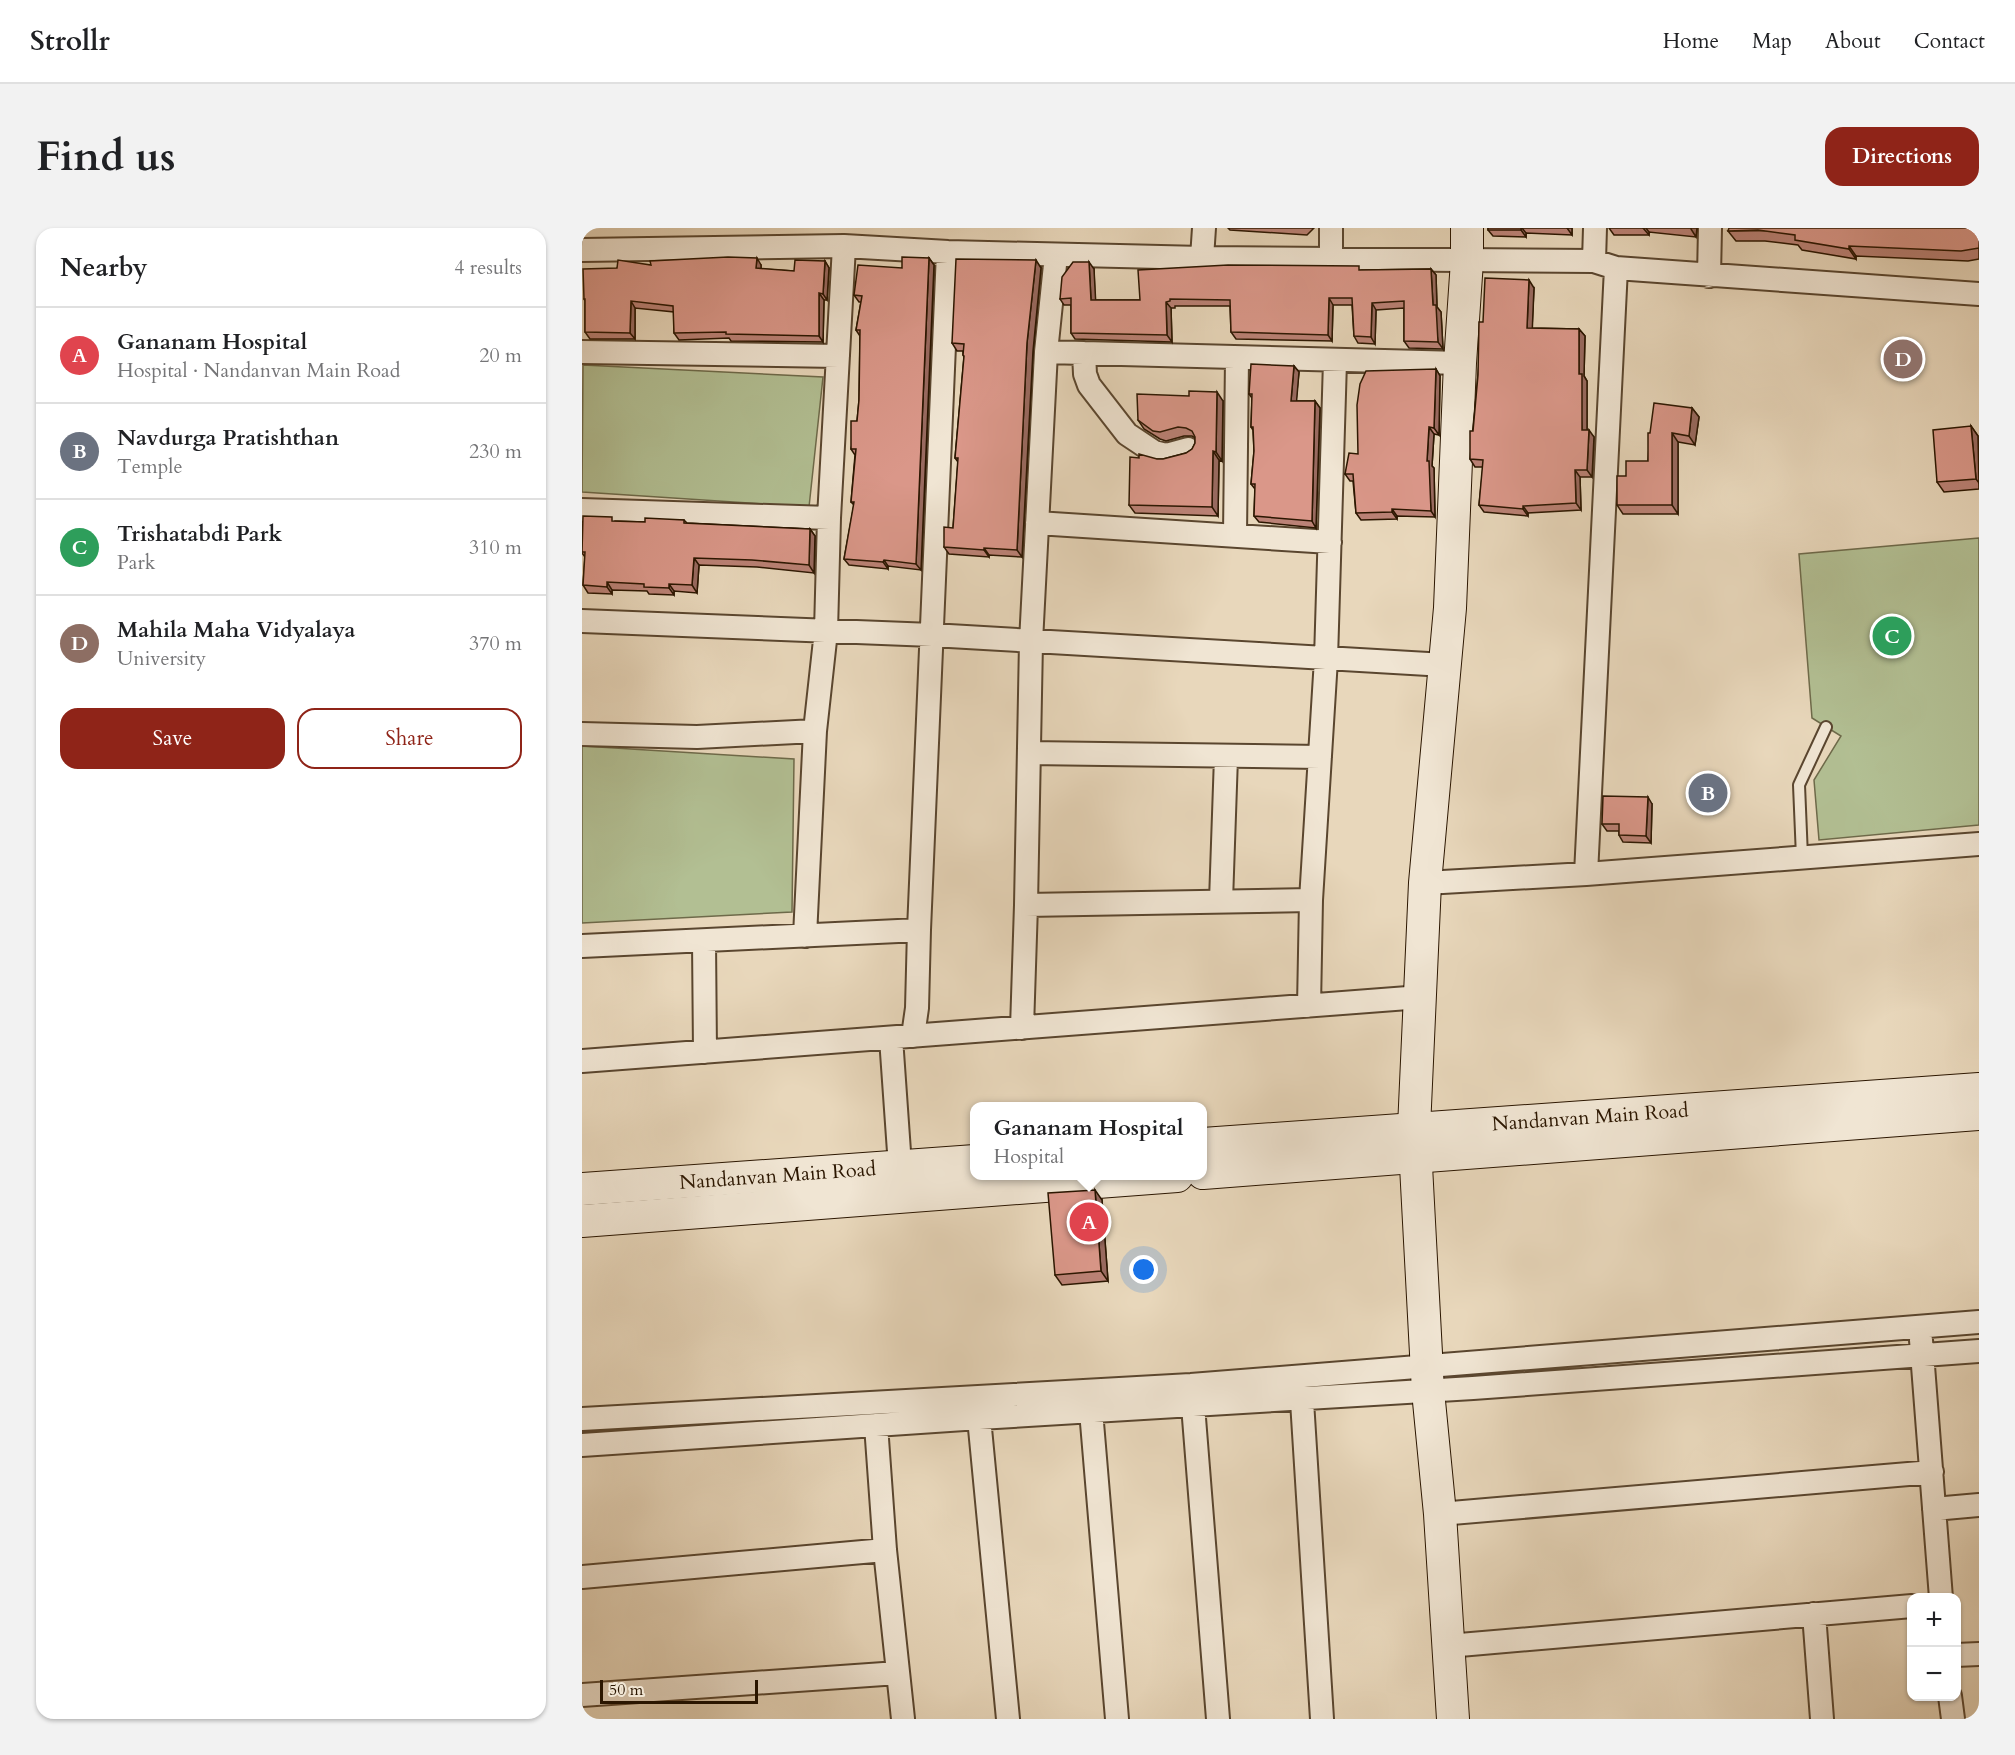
<!DOCTYPE html>
<html lang="en">
<head>
<meta charset="utf-8">
<style>
	:root { --surface:#fff; --page:#f2f2f2; --text:#202124; --muted:#757577; --line:#e0e0e0; --accent:#8f2418 }
	body { margin:0; font-family:Cardo,serif; background:var(--page); color:var(--text) }
	.controls { position:absolute; right:18px; bottom:18px; display:grid; overflow:hidden; border-radius:12px; box-shadow:0 2px 4px #0004 }
	.controls button { width:54px; height:54px; display:grid; place-items:center; padding:0; border:0; border-bottom:2px solid var(--line); background:var(--surface); color:var(--text); font:30px sans-serif }
	.scale { position:absolute; left:18px; bottom:15px; width:158px; box-sizing:border-box; padding-left:6px; border:3px solid #2b1600; border-top:0; font-size:16px; line-height:21px; white-space:nowrap; color:#2b1600; -webkit-text-stroke:4px #f0e5d3; paint-order:stroke }
	.you { position:absolute; left:562px; top:1042px; width:21px; height:21px; margin:-15px; border:4px solid #fff; border-radius:50%; background:#1a73e8; box-shadow:0 0 0 9px #1a73e833 }
	.badge { display:grid; place-items:center; width:39px; height:39px; border-radius:50%; background:var(--accent); color:#fff; font-size:20px; font-weight:700 }
	.pin { position:absolute; translate:-50% -50%; border:3px solid #fff; box-shadow:0 2px 6px #0006 }
	.popup { position:absolute; left:388px; top:874px; width:237px; height:78px; box-sizing:border-box; display:grid; place-content:center; border-radius:12px; background:var(--surface); filter:drop-shadow(0 2px 4px #0005); font-size:20px; white-space:nowrap; color:var(--muted) }
	.popup b { font-size:22px; color:var(--text) }
	.popup::after { content:''; position:absolute; left:50%; top:100%; margin-left:-12px; border:12px solid transparent; border-top-color:var(--surface) }
	.list { margin:0; padding:0; list-style:none }
	h2 { display:flex; justify-content:space-between; align-items:center; height:78px; margin:0; padding:0 24px; font-size:26px }
	h2 small { font-size:20px; font-weight:400; color:var(--muted) }
	.list li { display:grid; grid-template-columns:39px 1fr auto; gap:18px; align-items:center; box-sizing:border-box; height:96px; padding:0 24px; border-top:2px solid var(--line) }
	.list b { display:block; font-size:22px; white-space:nowrap }
	.list p { margin:0; font-size:20px; white-space:nowrap; color:var(--muted) }
	.list em { font-size:20px; font-style:normal; color:var(--muted) }
	.actions { display:flex; gap:12px; padding:18px 24px }
	.actions a { flex:1; padding:14px 0; border:2px solid var(--accent); border-radius:18px; text-align:center; font-size:21px; color:var(--accent) }
	.actions .main { background:var(--accent); color:#fff }
	.map { position:relative; flex:none; width:1397px; height:1491px; overflow:hidden; border-radius:18px }
	header { display:flex; align-items:center; gap:36px; box-sizing:border-box; height:84px; padding:0 30px; background:var(--surface); border-bottom:2px solid var(--line) }
	header strong { font-size:28px }
	nav { display:flex; gap:33px; margin-inline-start:auto; font-size:21px }
	.intro { display:flex; align-items:center; justify-content:space-between; box-sizing:border-box; height:144px; padding:0 36px }
	h1 { margin:0; font-size:42px }
	.button { padding:15px 27px; border-radius:18px; background:var(--accent); color:#fff; font-size:21px; font-weight:700 }
	main { display:flex; gap:36px; padding:0 36px }
	aside { flex:1; background:var(--surface); border-radius:18px; box-shadow:0 2px 4px #0004 }
	.map>svg:first-child { display:block }
	.green { fill:#b2bf93; stroke:#6e6a4a; stroke-width:1.5 }
	.lines { fill:none; stroke-linecap:round; stroke-linejoin:round }
	.lane-casing { stroke:#5a462f; stroke-width:14 }
	.street-casing { stroke:#5a462f; stroke-width:26 }
	.secondary-casing { stroke:#2b1600; stroke-width:34 }
	.lane { stroke:#f0e5d3; stroke-width:10 }
	.street { stroke:#f0e5d3; stroke-width:22 }
	.secondary { stroke:#f0e5d3; stroke-width:32 }
	.wall { fill:#bb8276; stroke:#2b1600; stroke-width:1.5 }
	.shaded-wall { fill:#996a60; stroke:#2b1600; stroke-width:1.5 }
	.building { fill:#da9789; stroke:#2b1600; stroke-width:1.5 }
	.labels { text-anchor:middle; dominant-baseline:central; stroke-width:4.5; stroke-linejoin:round; paint-order:stroke }
	.street-label { font-size:20px; fill:#2b1600; stroke:#f0e5d3 }
</style>
</head>
<body>
<header>
<strong>Strollr</strong>
<nav><a>Home</a><a>Map</a><a>About</a><a>Contact</a></nav>
</header>
<div class="intro"><h1>Find us</h1><a class="button">Directions</a></div>
<main>
<aside>
<h2>Nearby<small>4 results</small></h2>
<ul class="list">
<li><span class="badge" style="background:#e0444e">A</span><div><b>Gananam Hospital</b><p>Hospital · Nandanvan Main Road</p></div><em>20 m</em></li>
<li><span class="badge" style="background:#6b7280">B</span><div><b>Navdurga Pratishthan</b><p>Temple</p></div><em>230 m</em></li>
<li><span class="badge" style="background:#2e9e5b">C</span><div><b>Trishatabdi Park</b><p>Park</p></div><em>310 m</em></li>
<li><span class="badge" style="background:#8d6e63">D</span><div><b>Mahila Maha Vidyalaya</b><p>University</p></div><em>370 m</em></li>
</ul>
<div class="actions"><a class="main">Save</a><a>Share</a></div>
</aside>
<div class="map">
<svg width="1397" height="1491" viewBox="0 0 1397 1491">
	<rect width="100%" height="100%" fill="#e8d7bb"/>
	<filter id="stains"><feTurbulence type="fractalNoise" baseFrequency=".00333" numOctaves="4"/><feColorMatrix values="0 0 0 0 .2 0 0 0 0 .09 0 0 0 0 .02 0 0 0 .5 -.17"/></filter>
	<radialGradient id="worn" r=".72"><stop offset=".6" stop-color="#630" stop-opacity="0"/><stop offset="1" stop-color="#630" stop-opacity=".3"/></radialGradient>
	<path class="green" d="M 1,137 L 241,149 L 227,279 L 0,264 Z
		M 1397,310 L 1397,597 L 1237,612 L 1232,552 L 1259,508 L 1230,490 L 1217,326 Z
		M 0,518 L 212,531 L 210,684 L 0,695 Z"/>
	<g class="lines">
		<g class="lane-casing">
			<path id="lane" d="M 1220,629 L 1217,557 L 1244,499"/>
		</g>
		<g class="street-casing">
			<path id="street" d="M 0,22 L 262,18 L 366,24 L 620,30 L 1012,33 L 1034,40 L 1397,66
				M 620,30 L 622,0
				M 749,32 L 749,0
				M 1012,33 L 1013,0
				M 1127,48 L 1128,0
				M 0,124 L 256,128
				M 464,124 L 474,27
				M 502,125 L 503,146 L 507,157 L 545,206 L 572,224 L 584,227 L 606,221
				M 753,133 L 744,431 L 729,672 L 444,677 L 449,414 L 464,124 L 878,135
				M 0,282 L 247,290
				M 455,295 L 748,314
				M 653,307 L 655,130
				M 0,393 L 350,407 L 863,437
				M 0,506 L 115,509 L 233,503
				M 447,525 L 738,529
				M 1004,646 L 1397,616
				M 843,655 L 1004,646 L 1034,40
				M 639,673 L 644,529
				M 223,708 L 233,503 L 244,403 L 247,290 L 262,18
				M 122,713 L 123,824
				M 0,718 L 337,702 L 366,24
				M 727,778 L 729,672
				M 440,800 L 444,677
				M 331,808 L 335,780 L 337,702
				M 309,810 L 318,938
				M 0,833 L 839,769
				M 1339,1112 L 1359,1370
				M 719,1157 L 740,1491
				M 610,1165 L 636,1491
				M 508,1171 L 535,1491
				M 397,1190 L 426,1491
				M 0,1191 L 609,1157 L 1397,1094
				M 294,1197 L 303,1322 L 321,1491
				M 0,1217 L 397,1190 L 891,1160 L 1397,1123
				M 1352,1281 L 1397,1277
				M 858,1286 L 1350,1244
				M 0,1349 L 303,1322
				M 1232,1386 L 1240,1491
				M 866,1418 L 1330,1378
				M 1374,1427 L 1397,1426
				M 0,1467 L 316,1445
				M 1368,1468 L 1371,1491"/>
		</g>
		<g class="secondary-casing">
			<g id="secondary">
				<path id="s1" d="M 621,916 L 1397,861"/>
				<path d="M 621,945 L 1397,886"/>
				<path id="s2" d="M 0,961 L 393,933"/>
				<path d="M 0,993 L 595,948"/>
				<path d="M 871,1491 L 858,1286 L 846,1163 L 832,900 L 843,655 L 868,380 L 878,135 L 885,33 L 885,0"/>
			</g>
		</g>
		<use href="#lane" class="lane"/>
		<use href="#street" class="street"/>
		<use href="#secondary" class="secondary"/>
	</g>
	<path class="wall" d="M 646,0 L 732,0 L 725,7 L 648,2 Z
		M 906,0 L 990,0 L 990,7 L 944,5 L 944,9 L 911,8 L 906,2 Z
		M 1027,0 L 1115,0 L 1114,9 L 1067,4 L 1067,7 L 1032,7 Z
		M 1397,0 L 1397,31 L 1386,33 L 1274,28 L 1274,31 L 1220,22 L 1216,17 L 1183,13 L 1154,13 L 1146,3 Z
		M 347,30 L 352,37 L 339,342 L 306,338 L 306,341 L 267,337 L 262,331 L 272,277 L 269,274 L 273,227 L 269,221 L 275,193 L 277,172 L 278,108 L 274,102 L 279,74 L 277,74 L 272,67 L 320,40 Z
		M 243,33 L 247,40 L 245,72 L 242,72 L 241,114 L 149,113 L 147,110 L 97,112 L 92,105 L 92,84 L 53,80 L 53,111 L 8,111 L 3,104 L 3,73 L 2,71 L 35,40 L 179,37 L 179,41 L 212,43 Z
		M 459,40 L 451,123 L 440,329 L 407,327 L 407,329 L 367,326 L 362,319 L 371,300 L 376,234 L 373,230 L 382,129 L 381,127 L 381,123 L 375,123 L 370,115 Z
		M 512,41 L 513,72 L 558,72 L 780,42 L 849,41 L 854,47 L 855,79 L 859,84 L 861,121 L 827,120 L 822,113 L 822,80 L 794,82 L 793,116 L 776,115 L 772,108 L 770,77 L 751,77 L 750,113 L 654,111 L 649,104 L 648,78 L 593,78 L 593,80 L 589,80 L 590,114 L 493,111 L 489,105 L 489,77 L 482,77 L 478,71 Z
		M 952,60 L 950,100 L 997,101 L 1003,108 L 1002,148 L 1005,153 L 1005,202 L 1012,209 L 1010,249 L 998,249 L 999,282 L 946,285 L 946,288 L 902,284 L 897,277 L 901,239 L 893,239 L 888,231 L 901,94 Z
		M 712,138 L 717,144 L 714,173 L 733,173 L 738,180 L 734,300 L 677,294 L 672,288 L 673,261 L 669,256 L 672,223 L 671,202 L 669,199 L 670,170 L 667,166 Z
		M 854,141 L 858,148 L 857,207 L 852,206 L 850,238 L 852,240 L 853,289 L 815,288 L 815,291 L 779,292 L 774,285 L 771,253 L 768,253 L 763,246 L 776,226 Z
		M 641,173 L 640,233 L 637,232 L 636,288 L 553,285 L 547,277 L 575,231 L 581,231 L 604,225 L 610,221 L 613,215 L 613,210 L 610,208 L 602,208 L 584,213 L 578,211 L 562,201 L 556,192 Z
		M 1110,180 L 1117,189 L 1113,217 L 1096,214 L 1096,286 L 1041,286 L 1035,277 L 1044,248 L 1066,233 L 1068,205 Z
		M 1389,198 L 1396,208 L 1397,261 L 1362,264 L 1355,254 Z
		M 102,292 L 105,295 L 228,301 L 233,308 L 232,345 L 175,339 L 117,337 L 115,365 L 92,363 L 92,367 L 67,366 L 65,363 L 30,362 L 30,366 L 6,365 L 1,357 L 3,329 L 0,325 L 0,306 L 33,293 L 63,294 Z
		M 1070,576 L 1069,615 L 1041,614 L 1037,607 L 1037,603 L 1025,603 L 1020,596 Z
		M 520,972 L 526,1053 L 480,1057 L 473,1047 Z"/>
	<path class="shaded-wall" d="M 939,0 L 940,0 L 944,5 L 944,9 L 939,2 Z
		M 985,0 L 990,0 L 990,7 Z
		M 1061,0 L 1064,0 L 1067,4 L 1067,7 Z
		M 1109,0 L 1115,0 L 1114,9 L 1109,1 Z
		M 1267,18 L 1274,28 L 1274,31 L 1267,21 Z
		M 175,30 L 179,37 L 179,47 L 174,40 Z
		M 347,30 L 352,37 L 339,342 L 334,336 Z
		M 454,32 L 459,40 L 451,123 L 440,329 L 435,322 L 445,115 Z
		M 243,33 L 247,40 L 245,72 L 241,66 Z
		M 507,34 L 512,41 L 514,79 L 509,72 Z
		M 849,41 L 854,47 L 855,79 L 859,84 L 861,121 L 856,114 L 851,77 Z
		M 947,52 L 952,60 L 950,108 L 945,100 Z
		M 237,65 L 242,72 L 241,114 L 237,108 Z
		M 747,70 L 751,77 L 750,113 L 746,107 Z
		M 49,73 L 53,80 L 53,111 L 48,105 Z
		M 584,74 L 589,80 L 590,114 L 585,107 Z
		M 790,75 L 794,82 L 793,116 L 789,109 Z
		M 997,101 L 1003,108 L 1002,148 L 1005,153 L 1005,209 L 1000,202 L 997,146 Z
		M 712,138 L 717,144 L 714,180 L 709,173 Z
		M 854,141 L 858,148 L 857,207 L 852,200 Z
		M 635,164 L 641,173 L 640,233 L 634,224 Z
		M 733,173 L 738,180 L 734,300 L 730,293 Z
		M 1110,180 L 1117,189 L 1113,217 L 1107,208 Z
		M 1389,198 L 1396,208 L 1397,255 L 1394,251 Z
		M 847,199 L 852,206 L 850,238 L 852,240 L 853,289 L 849,283 L 845,233 Z
		M 1007,202 L 1012,209 L 1010,249 L 1005,242 Z
		M 1090,205 L 1096,214 L 1096,286 L 1090,277 Z
		M 631,223 L 637,232 L 636,288 L 630,279 Z
		M 993,242 L 998,249 L 999,282 L 994,275 Z
		M 941,278 L 946,285 L 946,288 L 941,281 Z
		M 810,281 L 815,288 L 815,291 L 810,284 Z
		M 228,301 L 233,308 L 232,345 L 227,337 Z
		M 402,320 L 407,327 L 407,329 L 402,322 Z
		M 112,330 L 117,337 L 115,365 L 110,357 Z
		M 302,332 L 306,338 L 306,341 L 301,334 Z
		M 25,354 L 30,362 L 30,366 L 25,359 Z
		M 87,356 L 92,363 L 92,367 L 87,360 Z
		M 1066,569 L 1070,576 L 1069,615 L 1064,608 Z
		M 513,962 L 520,972 L 526,1053 L 519,1043 Z"/>
	<path class="building" d="M 906,0 L 939,0 L 939,2 L 906,2 Z
		M 1147,0 L 1397,0 L 1397,20 L 1379,23 L 1267,18 L 1267,21 L 1213,12 L 1213,7 L 1176,2 L 1146,3 Z
		M 146,29 L 175,30 L 174,40 L 212,43 L 213,32 L 243,33 L 241,66 L 237,65 L 237,108 L 144,106 L 144,104 L 92,105 L 91,78 L 49,73 L 48,105 L 3,104 L 3,71 L 2,71 L 1,41 L 35,40 L 36,32 L 69,37 L 68,33 Z
		M 320,29 L 347,30 L 334,336 L 302,332 L 301,334 L 262,331 L 272,274 L 269,274 L 274,221 L 269,221 L 269,193 L 275,193 L 277,172 L 278,102 L 274,102 L 280,68 L 272,67 L 276,37 L 320,40 Z
		M 374,31 L 454,32 L 445,115 L 435,322 L 402,320 L 402,322 L 362,319 L 362,299 L 371,300 L 376,230 L 373,230 L 382,128 L 381,127 L 382,116 L 370,115 Z
		M 491,34 L 507,34 L 509,72 L 558,72 L 556,42 L 646,37 L 777,38 L 777,42 L 849,41 L 851,77 L 854,77 L 856,114 L 822,113 L 822,73 L 790,75 L 789,109 L 772,108 L 770,70 L 747,70 L 746,107 L 649,104 L 648,72 L 588,71 L 588,73 L 584,74 L 585,107 L 489,105 L 489,70 L 478,71 L 480,49 Z
		M 903,50 L 947,52 L 945,100 L 997,101 L 997,146 L 1000,146 L 1000,202 L 1007,202 L 1005,242 L 993,242 L 994,275 L 941,278 L 941,281 L 897,277 L 901,232 L 888,231 L 888,203 L 891,203 L 896,147 L 897,94 L 901,94 Z
		M 669,136 L 712,138 L 709,173 L 733,173 L 730,293 L 672,288 L 673,256 L 669,256 L 672,223 L 671,199 L 669,199 L 670,166 L 667,166 Z
		M 854,141 L 852,200 L 847,199 L 845,233 L 847,233 L 849,283 L 810,281 L 810,284 L 774,285 L 771,246 L 763,246 L 767,225 L 776,226 L 775,177 L 778,156 L 784,143 Z
		M 607,163 L 635,164 L 634,224 L 631,223 L 630,279 L 547,277 L 548,229 L 557,230 L 557,226 L 575,231 L 581,231 L 604,225 L 610,221 L 613,215 L 613,209 L 610,203 L 604,200 L 596,199 L 578,204 L 571,203 L 556,192 L 555,166 L 607,168 Z
		M 1072,175 L 1110,180 L 1107,208 L 1090,205 L 1090,277 L 1035,277 L 1035,248 L 1044,248 L 1044,233 L 1066,233 L 1066,205 L 1068,205 Z
		M 1389,198 L 1394,251 L 1355,254 L 1351,202 Z
		M 1,288 L 30,289 L 30,293 L 63,294 L 63,290 L 102,292 L 102,295 L 228,301 L 227,337 L 170,332 L 112,330 L 110,357 L 87,356 L 87,360 L 62,359 L 62,356 L 25,354 L 25,359 L 1,357 L 3,324 L 0,324 Z
		M 1021,568 L 1066,569 L 1064,608 L 1037,607 L 1037,596 L 1020,596 Z
		M 513,962 L 519,1043 L 473,1047 L 466,965 Z"/>
	<g class="labels">
		<g class="street-label">
			<text stroke="none"><textPath href="#s1" startOffset="388">Nandanvan Main Road</textPath></text>
			<text stroke="none"><textPath href="#s2" startOffset="196">Nandanvan Main Road</textPath></text>
		</g>
	</g>
	<rect width="100%" height="100%" filter="url(#stains)"/>
	<rect width="100%" height="100%" fill="url(#worn)"/>
</svg>
<div class="controls">
<button>+</button>
<button>−</button>
</div>
<div class="scale">50 m</div>
<div class="you"></div>
<div class="pin badge" style="left:507px;top:994px;background:#e0444e">A</div>
<div class="popup"><b>Gananam Hospital</b>Hospital</div>
<div class="pin badge" style="left:1126px;top:565px;background:#6b7280">B</div>
<div class="pin badge" style="left:1310px;top:408px;background:#2e9e5b">C</div>
<div class="pin badge" style="left:1321px;top:131px;background:#8d6e63">D</div>
</div>
</main>
</body>
</html>
